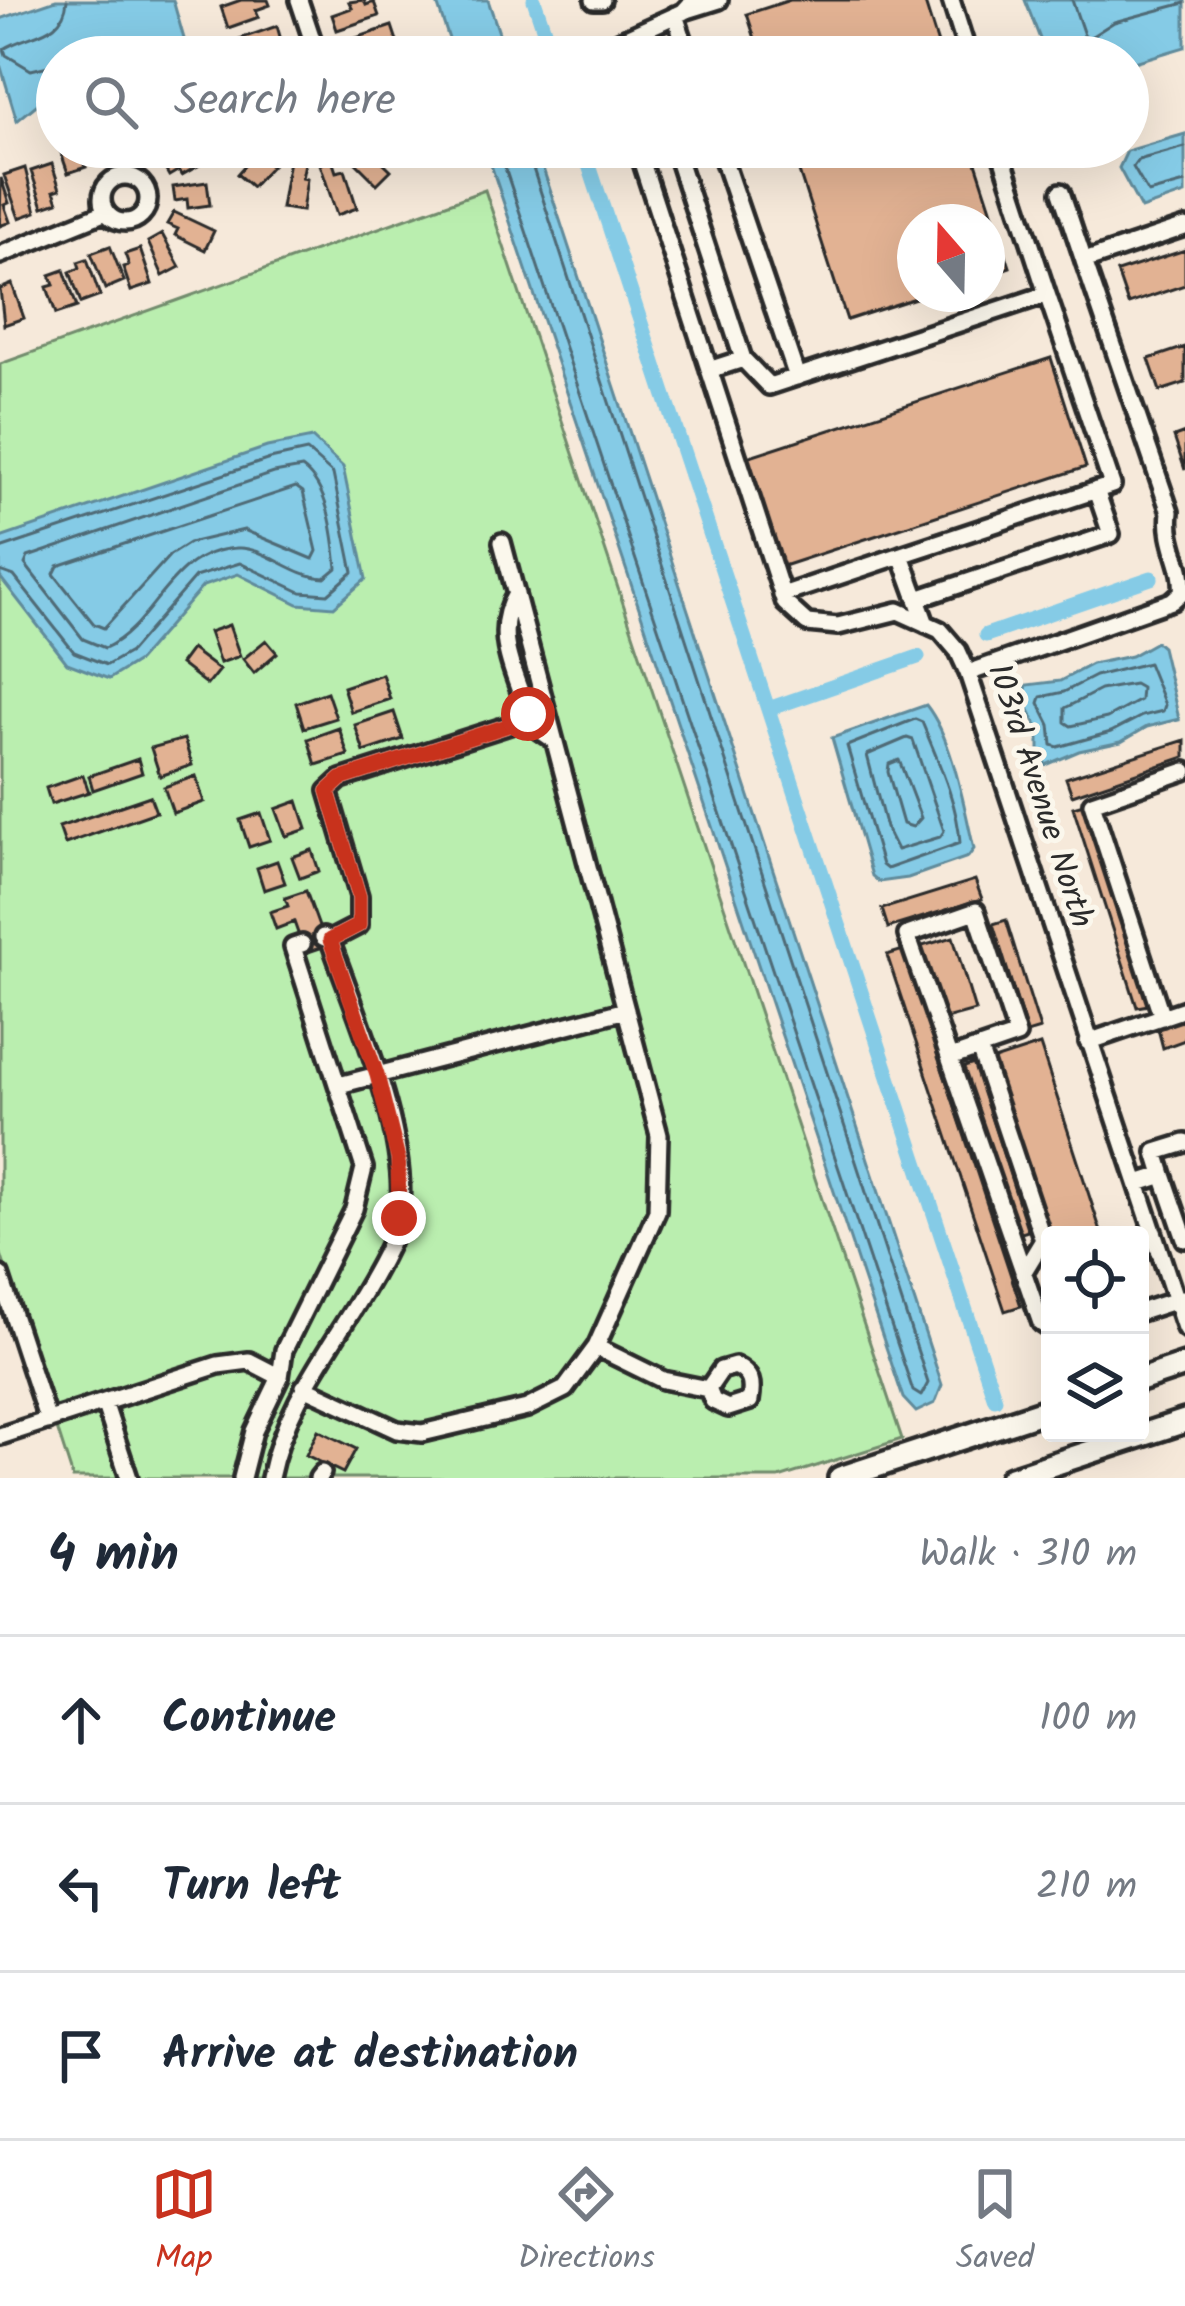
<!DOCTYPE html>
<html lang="en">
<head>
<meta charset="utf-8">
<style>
	:root { --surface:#fff; --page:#f6f6f7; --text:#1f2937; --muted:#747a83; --line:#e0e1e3; --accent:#c8321e }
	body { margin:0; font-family:Kalam,sans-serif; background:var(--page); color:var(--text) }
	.controls { position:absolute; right:36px; bottom:36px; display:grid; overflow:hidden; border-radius:12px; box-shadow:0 12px 48px #0002 }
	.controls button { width:108px; height:108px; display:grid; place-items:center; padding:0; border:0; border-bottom:3px solid var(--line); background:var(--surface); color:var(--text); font:60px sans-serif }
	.compass { position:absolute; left:897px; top:204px; width:108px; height:108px; border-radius:50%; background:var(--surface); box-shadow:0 12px 48px #0002; rotate:340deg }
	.stop { position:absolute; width:36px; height:36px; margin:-27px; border:9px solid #c8321e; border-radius:50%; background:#fff }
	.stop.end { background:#c8321e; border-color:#fff; box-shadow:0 3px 12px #0008 }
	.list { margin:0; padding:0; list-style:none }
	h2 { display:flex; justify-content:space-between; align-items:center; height:156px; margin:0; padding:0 48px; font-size:51px }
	h2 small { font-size:39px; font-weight:400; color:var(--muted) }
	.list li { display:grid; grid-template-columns:78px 1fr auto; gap:36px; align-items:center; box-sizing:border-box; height:168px; padding:0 48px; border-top:3px solid var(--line) }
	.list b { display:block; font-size:45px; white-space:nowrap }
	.list em { font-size:39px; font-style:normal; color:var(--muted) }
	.icon { flex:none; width:66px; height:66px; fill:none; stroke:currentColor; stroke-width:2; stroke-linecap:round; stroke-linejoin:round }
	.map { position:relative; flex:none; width:1185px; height:1478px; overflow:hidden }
	.search { position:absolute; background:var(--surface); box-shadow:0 12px 48px #0002; left:36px; right:36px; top:36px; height:132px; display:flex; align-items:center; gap:30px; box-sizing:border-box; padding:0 42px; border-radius:66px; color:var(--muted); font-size:45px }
	.sheet { height:660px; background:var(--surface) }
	nav { display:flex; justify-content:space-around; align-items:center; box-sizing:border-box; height:168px; border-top:3px solid var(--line); background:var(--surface); font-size:33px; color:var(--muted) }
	nav a { display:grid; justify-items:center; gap:6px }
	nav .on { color:var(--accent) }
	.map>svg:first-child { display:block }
	.green { fill:#baeeaf; stroke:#728c6d; stroke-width:3 }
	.water { fill:#85cbe6; stroke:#618b9b; stroke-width:3 }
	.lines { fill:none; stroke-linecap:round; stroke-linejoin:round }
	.shore { stroke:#4f6b76; stroke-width:3 }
	.canal { stroke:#85cbe6; stroke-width:15 }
	.building { fill:#e2b293; stroke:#2b2b2b; stroke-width:3 }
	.minor-casing { stroke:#2b2b2b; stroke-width:24 }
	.highway-casing { stroke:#2b2b2b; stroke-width:30 }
	.minor { stroke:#fbf7ec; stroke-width:15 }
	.highway { stroke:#fbf7ec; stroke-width:21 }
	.route { stroke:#c8321e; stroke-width:15 }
	.labels { text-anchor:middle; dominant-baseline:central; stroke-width:10; stroke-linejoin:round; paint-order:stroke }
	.street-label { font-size:33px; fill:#2b2b2b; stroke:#fbf7ec }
</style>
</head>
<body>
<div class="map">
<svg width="1185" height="1478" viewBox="0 0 1185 1478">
	<rect width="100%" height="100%" fill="#f6e9da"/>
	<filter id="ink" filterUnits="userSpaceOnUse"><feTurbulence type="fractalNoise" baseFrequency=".00833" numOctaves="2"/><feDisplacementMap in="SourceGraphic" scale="24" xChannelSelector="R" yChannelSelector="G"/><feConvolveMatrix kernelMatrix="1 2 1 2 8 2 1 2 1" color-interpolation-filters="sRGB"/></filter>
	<g filter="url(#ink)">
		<path class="green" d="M 485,190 L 902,1439 L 779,1478 L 73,1478 L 0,1251 L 0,364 Z"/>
		<path class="water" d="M 56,0 L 173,0 L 188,53 L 185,57 L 57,57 L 57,88 L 17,121 L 0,64 L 0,19 Z
			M 436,0 L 488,0 L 507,57 L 455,57 Z
			M 1025,0 L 1185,0 L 1185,47 L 1128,64 L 1128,57 L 1047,57 Z
			M 1185,134 L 1185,194 L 1141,209 L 1119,168 L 1127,151 Z
			M 485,147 L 536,147 L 942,1385 L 935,1403 L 916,1412 L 903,1398 Z
			M 312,438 L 343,467 L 366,579 L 334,607 L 298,604 L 238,574 L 203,586 L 138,661 L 109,679 L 67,663 L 0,577 L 0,538 L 267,447 Z
			M 1156,642 L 1162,647 L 1179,719 L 1147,727 L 1121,742 L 1079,751 L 1046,765 L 1039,751 L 1039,730 L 1024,700 L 1027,685 L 1060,681 L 1092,664 L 1131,656 Z
			M 926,705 C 953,739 964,807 974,849 L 968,857 L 908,878 L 879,882 L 872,876 L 832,738 Z"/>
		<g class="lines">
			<path class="shore" d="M 1072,0 L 1084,35 L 1089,38 L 1114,22 L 1185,3
				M 57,64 L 31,70 L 6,55 L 4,49 C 28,33 64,37 67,0
				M 498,147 L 913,1391 L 921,1396 L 928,1383 L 526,147
				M 1185,147 L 1138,160 L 1133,167 L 1148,193 L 1185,183
				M 302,468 C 329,487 334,536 337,568 L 325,578 C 293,577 264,546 237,548 C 166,552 157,624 105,648 L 83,639 L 25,564 L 28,557 L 274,473 Z
				M 296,487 L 303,492 L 317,551 L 313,559 L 244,530 L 189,543 L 170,555 L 104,628 L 94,624 L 54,574 L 58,566 Z
				M 0,549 L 270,459 L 307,451 L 333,474 L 353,572 L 328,594 L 301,592 L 240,563 L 195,577 L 130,652 L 107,665 L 74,652 L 14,576 L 0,571
				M 1148,663 L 1165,705 L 1163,711 L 1142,716 L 1111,732 L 1058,747 L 1052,745 L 1050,725 L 1039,703 L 1041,697 L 1064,692 L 1095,676 Z
				M 1134,684 L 1141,688 L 1140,700 L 1107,718 L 1071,726 L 1065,722 L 1065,708 L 1100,690 Z
				M 915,719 L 922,722 C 937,759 958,803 960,843 L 887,869 L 882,865 L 847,746 Z
				M 907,738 L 913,740 L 944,831 L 940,837 L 897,850 L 886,828 L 867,755 Z
				M 899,760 L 921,818 L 913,827 L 903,824 L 888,772 L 889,764 Z"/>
			<path class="canal" d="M 534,0 L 553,57
				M 583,147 L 995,1399
				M 986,635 L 1151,578
				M 768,709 L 918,657"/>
		</g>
		<path class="building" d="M 241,0 L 268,0 L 270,5 L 256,10 L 259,17 L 228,28 L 221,7 Z
			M 364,0 L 366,5 L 374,2 L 379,16 L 337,30 L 332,15 L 352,8 L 349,2 Z
			M 790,0 L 924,0 L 942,57 L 761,57 L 747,14 Z
			M 277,26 L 281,40 L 267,45 L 270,52 L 233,57 L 228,43 Z
			M 392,26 L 399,47 L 370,57 L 347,57 L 345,51 L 359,47 L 356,38 Z
			M 59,147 L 79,147 L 86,167 L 68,173 Z
			M 138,147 L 163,147 L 155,159 Z
			M 186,147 L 195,147 L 205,162 L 182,175 L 179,170 L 169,176 L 161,162 Z
			M 261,147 L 275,147 L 282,154 L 252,187 L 237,174 Z
			M 350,147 L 367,147 L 391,170 L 377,184 L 345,152 Z
			M 791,147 L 971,147 L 1010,267 L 987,275 L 987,222 L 915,222 L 915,294 L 928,294 L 847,320 Z
			M 289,160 L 305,163 L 302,178 L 307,179 L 302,211 L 281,208 Z
			M 332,160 L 336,172 L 345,170 L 357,208 L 337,215 L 320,164 Z
			M 52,164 L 60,189 L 54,191 L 58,202 L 43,207 L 31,171 Z
			M 25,168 L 36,212 L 19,218 L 4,175 Z
			M 1,178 L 9,203 L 4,205 L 10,222 L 0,226 Z
			M 207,182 L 210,205 L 188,208 L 187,199 L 175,201 L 173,187 Z
			M 174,212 L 214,231 L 205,250 L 175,235 L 178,229 L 167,224 Z
			M 162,234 L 180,267 L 163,276 L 148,242 Z
			M 110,246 L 124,281 L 105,289 L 91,253 Z
			M 140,249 L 152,284 L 131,291 L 123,267 L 129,265 L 125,254 Z
			M 1185,250 L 1185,285 L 1128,304 L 1117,272 Z
			M 87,259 L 100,296 L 81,303 L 70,272 L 80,268 L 78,262 Z
			M 64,270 L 77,307 L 56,314 L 47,287 L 54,285 L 50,275 Z
			M 12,284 L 24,318 L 4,325 L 0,289 Z
			M 1185,347 L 1185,383 L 1160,391 L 1149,359 Z
			M 1051,358 L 1086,467 L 783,566 L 747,457 Z
			M 1185,433 L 1185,470 L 1174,437 Z
			M 229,625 L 240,656 L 220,663 L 209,632 Z
			M 266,640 L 277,653 L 254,673 L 243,659 Z
			M 191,649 L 219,670 L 207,685 L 180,664 Z
			M 382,674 L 390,699 L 351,712 L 343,687 Z
			M 327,692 L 336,718 L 304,728 L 296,703 Z
			M 394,712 L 403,739 L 364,752 L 355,725 Z
			M 339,728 L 348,755 L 316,765 L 308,739 Z
			M 184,739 L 192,765 L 160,776 L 151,748 Z
			M 1185,740 L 1185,757 L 1072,795 L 1066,778 Z
			M 138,759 L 142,773 L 93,790 L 89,776 Z
			M 83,775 L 89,792 L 51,804 L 46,788 Z
			M 196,776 L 204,802 L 173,813 L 164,787 Z
			M 150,796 L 156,812 L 65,844 L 59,827 Z
			M 298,801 L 307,829 L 286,836 L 276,809 Z
			M 1083,804 L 1148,1005 L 1137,1007 L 1073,807 Z
			M 261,813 L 270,840 L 249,847 L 240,820 Z
			M 312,850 L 319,871 L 300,878 L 292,857 Z
			M 277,861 L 285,883 L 264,890 L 257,868 Z
			M 975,880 L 982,899 L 888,928 L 882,909 Z
			M 306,891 L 326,946 L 305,953 L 294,922 L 276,929 L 270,912 L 288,906 L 285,898 Z
			M 1006,920 L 1040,1029 L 1027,1033 L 993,924 Z
			M 953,937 L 975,1011 L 942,1020 L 919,947 Z
			M 903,950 L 1021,1306 L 1005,1311 L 887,955 Z
			M 1185,1016 L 1185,1040 L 1163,1048 L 1157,1025 Z
			M 1040,1045 L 1102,1235 L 1050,1235 L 1050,1243 L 991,1061 Z
			M 974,1064 L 1028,1231 L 1015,1235 L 961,1068 Z
			M 318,1430 L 356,1449 L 343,1473 L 306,1455 Z"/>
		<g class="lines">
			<g class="minor-casing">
				<path id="minor" d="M 299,0 L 318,57
					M 594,0 L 602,0
					M 951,0 L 969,57
					M 687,10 L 719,0
					M 675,15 L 689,57
					M 613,57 L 619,41 L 683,12 L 694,0
					M 637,147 L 785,603 L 807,623 L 838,626 L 898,611 L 940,630 L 958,651 L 968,673 L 1185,1328
					M 674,147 L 743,359 L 769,386 L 1047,294 L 1112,485 L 901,555 L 926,624
					M 719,147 L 797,377
					M 999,147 L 1047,294
					M102 199a23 23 0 1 1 46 0a23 23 0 1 1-46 0Z
					M 1061,192 L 1084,261
					M 0,255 L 106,212
					M 709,370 L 743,359
					M 516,594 C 491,634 515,673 528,714 L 535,727 L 554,740
					M 782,595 L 901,555
					M 917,599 L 1111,534 L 1096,490
					M 968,673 L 1172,601 L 1182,592 C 1185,565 1166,545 1170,512 L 1084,261 L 1185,227
					M 330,940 L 359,925 L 359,896 L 328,791 L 341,779 L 516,723 L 528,714
					M 1162,1017 L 1092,803 L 1185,771
					M 1088,1042 L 1185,1009
					M 979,1048 L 1043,1240 L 1023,1273
					M 950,1058 L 1017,1035 L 976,911 L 907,935 L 1041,1323 L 1050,1329
					M 339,1085 L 626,1010
					M 1163,1175 L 1185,1239
					M 1138,1183 L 1163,1175 L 1156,1152 L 1185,1143
					M 0,1275 L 48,1421
					M 1140,1312 L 1183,1298
					M 596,1347 L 663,1380 L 708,1389 L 721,1370 L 735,1366 C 752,1374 753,1384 750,1401 L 728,1408 L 713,1401 L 708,1389
					M 304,1387 L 397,1430 L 422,1433 L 527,1408 L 565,1389 L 596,1347 L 657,1211 L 659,1135 L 502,542
					M 104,1402 L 129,1478
					M 0,1436 L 218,1365 L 249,1361 L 280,1377
					M 242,1478 L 254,1431 L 280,1377 L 284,1350 L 354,1209 L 364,1168 L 293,947 L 302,944
					M 270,1478 C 283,1413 321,1361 355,1306 C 368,1285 396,1238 399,1215 C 411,1137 356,1015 330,940 L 323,937
					M 318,1478 L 322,1473"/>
			</g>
			<g class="highway-casing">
				<path id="highway" d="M 1140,1380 L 1185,1365
					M 840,1478 L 1050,1409
					M 1011,1478 L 1185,1421"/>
			</g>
			<use href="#minor" class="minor"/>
			<use href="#highway" class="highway"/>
		</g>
	</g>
	<g class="lines" filter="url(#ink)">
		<path class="route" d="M 399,1218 L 398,1159 L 377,1075 L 330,940 L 359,925 L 359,896 L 328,791 L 341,779 L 516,723 L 528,714"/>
	</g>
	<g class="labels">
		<g class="street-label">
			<text transform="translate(1039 796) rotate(72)">103rd Avenue North</text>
		</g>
	</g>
</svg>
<div class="controls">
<button><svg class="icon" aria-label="locate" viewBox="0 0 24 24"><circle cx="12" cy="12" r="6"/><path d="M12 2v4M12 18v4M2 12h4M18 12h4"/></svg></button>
<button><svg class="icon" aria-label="layers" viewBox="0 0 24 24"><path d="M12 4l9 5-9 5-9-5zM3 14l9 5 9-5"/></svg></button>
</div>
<svg class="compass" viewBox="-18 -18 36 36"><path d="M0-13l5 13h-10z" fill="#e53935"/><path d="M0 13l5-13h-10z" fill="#747a83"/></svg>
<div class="stop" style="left:528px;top:714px"></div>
<div class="stop end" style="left:399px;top:1218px"></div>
<div class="search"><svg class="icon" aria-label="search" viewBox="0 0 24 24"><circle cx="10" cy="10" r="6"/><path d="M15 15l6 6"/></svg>Search here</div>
</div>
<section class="sheet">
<h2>4 min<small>Walk · 310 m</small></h2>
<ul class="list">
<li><svg class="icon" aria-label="ahead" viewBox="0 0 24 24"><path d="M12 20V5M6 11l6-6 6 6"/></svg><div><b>Continue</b></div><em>100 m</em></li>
<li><svg class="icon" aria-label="left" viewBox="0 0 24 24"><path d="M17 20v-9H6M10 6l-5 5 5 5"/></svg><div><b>Turn left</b></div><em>210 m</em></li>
<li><svg class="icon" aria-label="arrive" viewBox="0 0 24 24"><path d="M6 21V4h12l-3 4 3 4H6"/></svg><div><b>Arrive at destination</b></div></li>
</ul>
</section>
<nav>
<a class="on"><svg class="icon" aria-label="map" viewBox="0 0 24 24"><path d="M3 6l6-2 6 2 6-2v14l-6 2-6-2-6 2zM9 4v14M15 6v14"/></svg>Map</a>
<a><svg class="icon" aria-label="directions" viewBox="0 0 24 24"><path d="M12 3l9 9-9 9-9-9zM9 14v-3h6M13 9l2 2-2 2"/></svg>Directions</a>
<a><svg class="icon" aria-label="saved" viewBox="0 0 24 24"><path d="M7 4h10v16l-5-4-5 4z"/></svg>Saved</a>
</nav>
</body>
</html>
